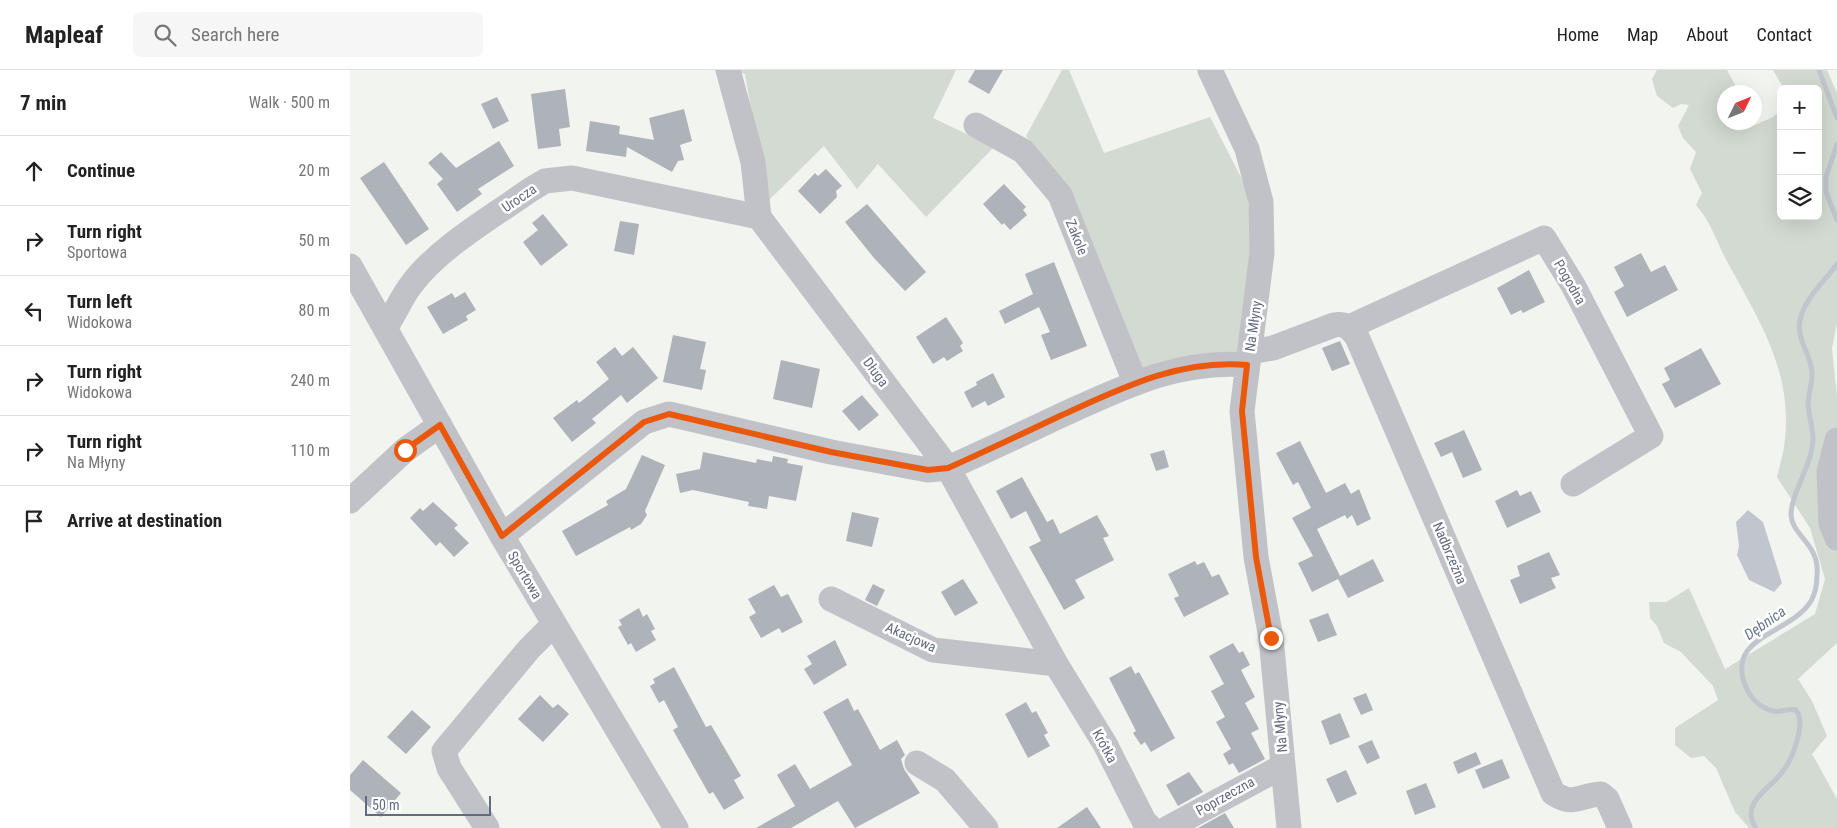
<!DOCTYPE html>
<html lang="en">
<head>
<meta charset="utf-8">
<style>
	:root { --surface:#fff; --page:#f6f6f6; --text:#222; --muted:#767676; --line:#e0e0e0 }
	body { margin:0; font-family:"Roboto Condensed",sans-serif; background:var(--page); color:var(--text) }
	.controls { position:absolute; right:15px; top:15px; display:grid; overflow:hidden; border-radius:8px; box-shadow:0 5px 20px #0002 }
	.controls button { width:45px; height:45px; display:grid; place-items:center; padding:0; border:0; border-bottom:1px solid var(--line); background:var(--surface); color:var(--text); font:25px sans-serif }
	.compass { position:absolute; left:1367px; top:15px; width:45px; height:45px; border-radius:50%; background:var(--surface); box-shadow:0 5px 20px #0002; rotate:47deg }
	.scale { position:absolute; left:15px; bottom:12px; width:126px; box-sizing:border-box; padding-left:5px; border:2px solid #636b80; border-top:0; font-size:14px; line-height:18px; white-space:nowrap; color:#636b80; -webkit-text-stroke:4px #fff; paint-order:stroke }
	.stop { position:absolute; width:15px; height:15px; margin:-11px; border:4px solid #ea580c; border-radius:50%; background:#fff }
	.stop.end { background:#ea580c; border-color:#fff; box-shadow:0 1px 5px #0008 }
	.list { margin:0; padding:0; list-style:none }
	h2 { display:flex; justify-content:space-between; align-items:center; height:65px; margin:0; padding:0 20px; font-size:21px }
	h2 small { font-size:16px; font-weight:400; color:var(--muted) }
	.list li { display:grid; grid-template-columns:32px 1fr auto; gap:15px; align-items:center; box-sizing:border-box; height:70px; padding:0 20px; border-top:1px solid var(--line) }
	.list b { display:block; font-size:19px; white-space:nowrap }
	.list p { margin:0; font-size:16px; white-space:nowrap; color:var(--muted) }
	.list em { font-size:16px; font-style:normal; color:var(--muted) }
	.icon { flex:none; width:28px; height:28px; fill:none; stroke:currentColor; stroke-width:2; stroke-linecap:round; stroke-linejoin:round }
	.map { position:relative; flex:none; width:1487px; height:758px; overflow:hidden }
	header { display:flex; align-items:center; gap:30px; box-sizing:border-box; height:70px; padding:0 25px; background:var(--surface); border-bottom:1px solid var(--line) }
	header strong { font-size:24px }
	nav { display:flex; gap:28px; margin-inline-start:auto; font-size:18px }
	.search { width:350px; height:45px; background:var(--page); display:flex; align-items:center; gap:12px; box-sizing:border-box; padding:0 18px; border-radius:8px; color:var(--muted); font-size:19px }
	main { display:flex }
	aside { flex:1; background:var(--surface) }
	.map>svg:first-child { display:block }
	.green { fill:#d2dad1 }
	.water { fill:#c1c6ce }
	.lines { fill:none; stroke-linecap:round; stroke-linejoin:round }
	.stream { stroke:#c1c6ce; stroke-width:5 }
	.building { fill:#aeb2b9 }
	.minor { stroke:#c1c2c7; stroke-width:25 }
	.route { stroke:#ea580c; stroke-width:6 }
	.labels { text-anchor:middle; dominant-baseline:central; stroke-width:5; stroke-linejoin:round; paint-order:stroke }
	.street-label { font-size:14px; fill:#636b80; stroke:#fff }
	.water-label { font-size:15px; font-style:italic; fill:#68788b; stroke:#fff }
</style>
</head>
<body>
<header>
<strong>Mapleaf</strong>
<div class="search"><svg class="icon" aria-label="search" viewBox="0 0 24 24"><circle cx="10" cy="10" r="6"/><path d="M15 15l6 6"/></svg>Search here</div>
<nav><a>Home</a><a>Map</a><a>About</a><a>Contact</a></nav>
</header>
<main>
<aside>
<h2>7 min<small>Walk · 500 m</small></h2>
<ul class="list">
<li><svg class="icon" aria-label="ahead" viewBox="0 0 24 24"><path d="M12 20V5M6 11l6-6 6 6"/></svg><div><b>Continue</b></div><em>20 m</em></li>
<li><svg class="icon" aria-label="right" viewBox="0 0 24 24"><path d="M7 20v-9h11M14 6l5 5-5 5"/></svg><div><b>Turn right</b><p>Sportowa</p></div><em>50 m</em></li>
<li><svg class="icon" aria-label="left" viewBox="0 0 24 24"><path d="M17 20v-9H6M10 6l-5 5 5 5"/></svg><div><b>Turn left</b><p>Widokowa</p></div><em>80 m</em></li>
<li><svg class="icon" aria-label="right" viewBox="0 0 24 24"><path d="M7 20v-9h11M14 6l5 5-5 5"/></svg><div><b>Turn right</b><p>Widokowa</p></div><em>240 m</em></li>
<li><svg class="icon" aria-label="right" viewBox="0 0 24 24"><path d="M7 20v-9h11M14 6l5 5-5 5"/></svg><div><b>Turn right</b><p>Na Młyny</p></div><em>110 m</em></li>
<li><svg class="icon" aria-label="arrive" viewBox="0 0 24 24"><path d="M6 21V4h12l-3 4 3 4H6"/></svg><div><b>Arrive at destination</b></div></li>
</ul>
</aside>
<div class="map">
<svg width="1487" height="758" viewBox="0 0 1487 758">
	<rect width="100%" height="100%" fill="#f2f4ef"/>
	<path class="green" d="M 383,0 L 606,0 L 583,48 L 644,77 L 576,147 L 528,94 L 507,119 L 474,76 L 417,132 L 395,4 Z
		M 712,0 L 719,0 L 754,83 L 860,47 L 896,117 L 903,168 L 887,289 L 799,303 L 782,293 L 709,111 L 676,66 Z
		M 1307,0 L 1377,0 L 1389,22 L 1374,22 L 1374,52 L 1397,53 L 1396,59 L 1423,47 L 1431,40 L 1431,146 L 1468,146 L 1468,19 L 1434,19 L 1423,0 L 1477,0 L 1487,23 L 1487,253 L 1482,278 L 1487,327 L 1487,573 L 1448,609 L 1462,631 L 1477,666 L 1462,684 L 1487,729 L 1487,758 L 1399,758 L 1385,742 L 1366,698 L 1354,686 L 1341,688 L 1325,675 L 1325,658 L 1368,630 L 1363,616 L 1331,582 L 1314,573 L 1307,556 L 1300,548 L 1299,532 L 1316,532 L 1339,518 L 1375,599 L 1465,544 L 1475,509 L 1460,458 L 1427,407 C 1430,394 1434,382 1435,369 C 1442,301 1410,252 1379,195 C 1367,174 1362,153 1346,135 L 1352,123 L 1340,99 L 1346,82 L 1333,68 L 1328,56 L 1339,35 L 1331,34 L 1323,38 L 1307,26 L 1302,9 Z"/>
	<path class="water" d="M 1398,440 L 1413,452 L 1432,513 L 1424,522 L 1399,510 L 1387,485 L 1389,476 L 1386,452 Z"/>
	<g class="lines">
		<path class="stream" d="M 1469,0 L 1487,48
			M 1487,74 L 1476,107 L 1476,122 L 1487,150
			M 1406,758 C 1389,732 1421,719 1433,701 C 1442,689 1457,653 1446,640 C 1438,638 1431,643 1423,641 C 1411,638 1401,629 1396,617 C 1374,566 1440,565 1461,531 C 1465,524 1467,513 1467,505 C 1470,474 1442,466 1441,445 C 1441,423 1462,396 1463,369 C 1463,358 1459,346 1458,335 C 1458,324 1463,312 1462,301 C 1460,284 1446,268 1450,250 C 1455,228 1474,212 1487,194"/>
	</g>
	<path class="building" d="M 625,0 L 653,0 L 639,24 L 618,12 Z
		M 215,19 L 220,57 L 209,59 L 211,76 L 188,79 L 181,24 Z
		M 147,27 L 159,51 L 143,59 L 131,34 Z
		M 334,39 L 342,71 L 330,75 L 334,90 L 328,91 L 322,102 L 277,77 L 276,87 L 236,81 L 240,51 L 270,56 L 269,64 L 304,70 L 299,48 Z
		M 149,71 L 164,96 L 128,119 L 132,124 L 107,142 L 87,114 L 93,109 L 78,93 L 91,82 L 106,98 Z
		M 34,92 L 79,159 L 56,175 L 10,108 Z
		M 476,99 L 492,116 L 486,121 L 487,127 L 470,144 L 448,121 L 465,103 L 468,106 Z
		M 654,114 L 676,137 L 673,140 L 677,145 L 660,160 L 654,153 L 652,155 L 633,134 Z
		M 517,134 L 576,202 L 555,221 L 524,188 L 495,152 Z
		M 193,144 L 218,175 L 191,196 L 173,172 L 188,160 L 182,153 Z
		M 270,151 L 289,154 L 284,185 L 264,181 Z
		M 1291,183 L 1301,202 L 1315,195 L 1328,220 L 1277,247 L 1264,222 L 1274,216 L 1264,197 Z
		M 704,192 L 737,276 L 701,290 L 691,265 L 700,262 L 689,237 L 655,254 L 649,241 L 683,224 L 675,204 Z
		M 1179,200 L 1195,232 L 1173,243 L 1171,240 L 1161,245 L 1147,218 Z
		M 115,222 L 126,240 L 116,246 L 118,250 L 93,264 L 77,237 L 102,223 L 105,228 Z
		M 596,247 L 613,273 L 610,276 L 613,281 L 597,291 L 594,287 L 583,294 L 566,267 Z
		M 323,265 L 356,272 L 350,299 L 356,300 L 352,320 L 313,312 Z
		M 990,271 L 1000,294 L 982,301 L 972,278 Z
		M 265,277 L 272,286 L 283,277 L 308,308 L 277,333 L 271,325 L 242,349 L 246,353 L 222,372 L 203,348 L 227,330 L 229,333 L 259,309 L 246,292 Z
		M 1351,278 L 1371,314 L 1325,338 L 1312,314 L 1320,310 L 1314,298 Z
		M 431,290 L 470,299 L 462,338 L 423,329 Z
		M 643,303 L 655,327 L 638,336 L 635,331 L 622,338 L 614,322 L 627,315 L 626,312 Z
		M 512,325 L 529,345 L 509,361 L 492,341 Z
		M 1114,360 L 1132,400 L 1113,408 L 1102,382 L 1091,387 L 1084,373 Z
		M 950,371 L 976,423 L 995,413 L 1001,424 L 1009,419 L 1021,449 L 1007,456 L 1002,445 L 997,449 L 995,445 L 967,459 L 990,506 L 1023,489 L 1034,511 L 998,528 L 988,509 L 962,522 L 948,493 L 963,486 L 942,448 L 961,438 L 948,412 L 943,415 L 926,383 Z
		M 814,380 L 819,397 L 806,401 L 800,384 Z
		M 353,382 L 406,393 L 407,389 L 422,392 L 423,386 L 438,389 L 437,393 L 453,396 L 446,431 L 419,426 L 417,439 L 398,436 L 399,432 L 343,420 L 330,423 L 326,404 L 350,399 Z
		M 292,385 L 315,395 L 295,441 L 297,445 L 291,454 L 281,460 L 280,457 L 226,486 L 212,461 L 258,435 L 256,431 L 276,419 Z
		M 672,407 L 697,452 L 703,449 L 710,464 L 747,445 L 759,466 L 753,468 L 764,490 L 725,510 L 735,528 L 714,540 L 679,477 L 691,471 L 676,441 L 661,449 L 646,421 Z
		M 1167,420 L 1170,426 L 1181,421 L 1191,442 L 1157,458 L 1145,431 Z
		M 83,432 L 108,455 L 104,458 L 119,473 L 104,487 L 90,472 L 86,476 L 60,448 L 70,438 L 73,441 Z
		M 502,442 L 529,448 L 522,477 L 496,471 Z
		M 1199,482 L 1210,505 L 1201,508 L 1206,518 L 1170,534 L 1160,510 L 1170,506 L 1167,496 Z
		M 845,491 L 847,495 L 854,492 L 862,507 L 869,504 L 879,524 L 834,547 L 824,528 L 829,526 L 818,504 Z
		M 613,509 L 628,533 L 605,546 L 591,522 Z
		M 523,514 L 535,520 L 527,536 L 515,530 Z
		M 424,515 L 431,527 L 438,524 L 453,552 L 432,563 L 429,558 L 411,568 L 399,547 L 406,543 L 398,529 Z
		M 289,538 L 293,547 L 297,544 L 305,559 L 301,561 L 306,570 L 286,582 L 281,573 L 278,575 L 268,557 L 272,555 L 269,550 Z
		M 978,543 L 987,565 L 968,572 L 959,550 Z
		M 485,570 L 497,595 L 464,615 L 454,599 L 462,594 L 457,586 Z
		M 883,573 L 889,583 L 893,581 L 900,595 L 891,600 L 905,627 L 895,633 L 909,659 L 901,663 L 915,689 L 889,703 L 883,693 L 879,695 L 873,684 L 881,679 L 866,652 L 875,647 L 861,621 L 874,614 L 859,586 Z
		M 781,596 L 785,604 L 789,602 L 825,668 L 801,682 L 795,672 L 791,675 L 783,663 L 786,661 L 759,608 Z
		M 324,597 L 356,657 L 361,655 L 391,706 L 384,710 L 394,728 L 374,740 L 363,722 L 359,724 L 323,660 L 328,657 L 314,630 L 309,633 L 300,616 L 305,613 L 303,609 Z
		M 1016,623 L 1023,640 L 1011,645 L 1003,628 Z
		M 190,625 L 203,638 L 208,634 L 219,644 L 193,672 L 168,649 Z
		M 498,628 L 504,641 L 508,639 L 530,680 L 547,670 L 555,685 L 551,689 L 554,699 L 570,723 L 505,758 L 488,731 L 441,758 L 406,758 L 445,736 L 427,705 L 445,694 L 460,719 L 502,695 L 473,642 Z
		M 676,632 L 682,643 L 686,641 L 698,663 L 694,665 L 700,676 L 678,688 L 655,644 Z
		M 62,640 L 81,657 L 56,684 L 37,667 Z
		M 990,643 L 1000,667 L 980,675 L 971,651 Z
		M 1022,670 L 1030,688 L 1017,694 L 1008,676 Z
		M 1126,682 L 1131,694 L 1108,704 L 1103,692 Z
		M 1152,689 L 1160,708 L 1133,719 L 1125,700 Z
		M 13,690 L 51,723 L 31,747 L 0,720 L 0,705 Z
		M 996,700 L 1007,724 L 987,733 L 976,709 Z
		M 839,702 L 853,722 L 828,736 L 816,715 Z
		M 1076,713 L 1086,737 L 1065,745 L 1056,721 Z
		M 737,737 L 751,758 L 707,758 Z
		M 875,743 L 884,758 L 848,758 Z"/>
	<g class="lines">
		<path class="minor" d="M 378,0 L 403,92 L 409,147 L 598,398 L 706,594 L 755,674 L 794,751 L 801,758
			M 860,0 L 897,79 L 911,132 L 912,183 L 892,341 L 906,487 L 921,568 L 939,758
			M 626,55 L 673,81 L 710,125 L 785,312
			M 0,196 L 152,466 L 326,758
			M 999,257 L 1194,168 L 1223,215 L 1301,366 L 1223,414
			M 35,258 C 45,244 51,228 61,215 C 88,178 142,147 180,120 L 195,111 L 222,108 L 409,147
			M 900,282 L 923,278 L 984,255 C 996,253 1000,258 1007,267 L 1203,723 C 1224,737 1230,725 1251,724 L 1257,729 L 1270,758
			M 1487,370 L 1479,402 L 1481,453 L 1487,468
			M 0,431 L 55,380 L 90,355
			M 152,466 L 294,352 L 319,344 L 481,382 L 578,400 L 598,398 C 636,381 674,363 712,345 C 772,318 829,289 897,295
			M 481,529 L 583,580 L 706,594
			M 567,693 L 595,710 L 636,758
			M 137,758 L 99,698 L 94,681 L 179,579 L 204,554
			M 818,758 L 933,696"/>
	</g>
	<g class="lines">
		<path class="route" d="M 55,380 L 90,355 L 152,466 L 294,352 L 319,344 L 481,382 L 578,400 L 598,398 C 636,381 674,363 712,345 C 772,318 829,289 897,295 L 892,341 L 906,487 L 921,568"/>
	</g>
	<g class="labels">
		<g class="street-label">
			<text transform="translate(169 128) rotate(-34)">Urocza</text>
			<text transform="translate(727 167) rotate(68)">Zakole</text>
			<text transform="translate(1220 212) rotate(60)">Pogodna</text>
			<text transform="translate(903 256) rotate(-82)">Na Młyny</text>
			<text transform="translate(526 302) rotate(53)">Długa</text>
			<text transform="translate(1100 483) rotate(67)">Nadbrzeżna</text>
			<text transform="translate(175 505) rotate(59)">Sportowa</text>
			<text transform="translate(561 567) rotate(24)">Akacjowa</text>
			<text transform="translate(930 657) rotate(-95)">Na Młyny</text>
			<text transform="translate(755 676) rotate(61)">Krótka</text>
			<text transform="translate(875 726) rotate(-29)">Poprzeczna</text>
		</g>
		<g class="water-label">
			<text transform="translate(1415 553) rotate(-35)">Dębnica</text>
		</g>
	</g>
</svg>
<div class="controls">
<button>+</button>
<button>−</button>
<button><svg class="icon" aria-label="layers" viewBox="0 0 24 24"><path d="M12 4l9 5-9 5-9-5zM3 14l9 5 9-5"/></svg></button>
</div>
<svg class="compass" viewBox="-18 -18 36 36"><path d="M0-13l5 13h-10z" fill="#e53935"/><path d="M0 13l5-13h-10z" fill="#767676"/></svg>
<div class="scale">50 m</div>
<div class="stop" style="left:55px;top:380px"></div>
<div class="stop end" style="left:921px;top:568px"></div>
</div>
</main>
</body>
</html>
